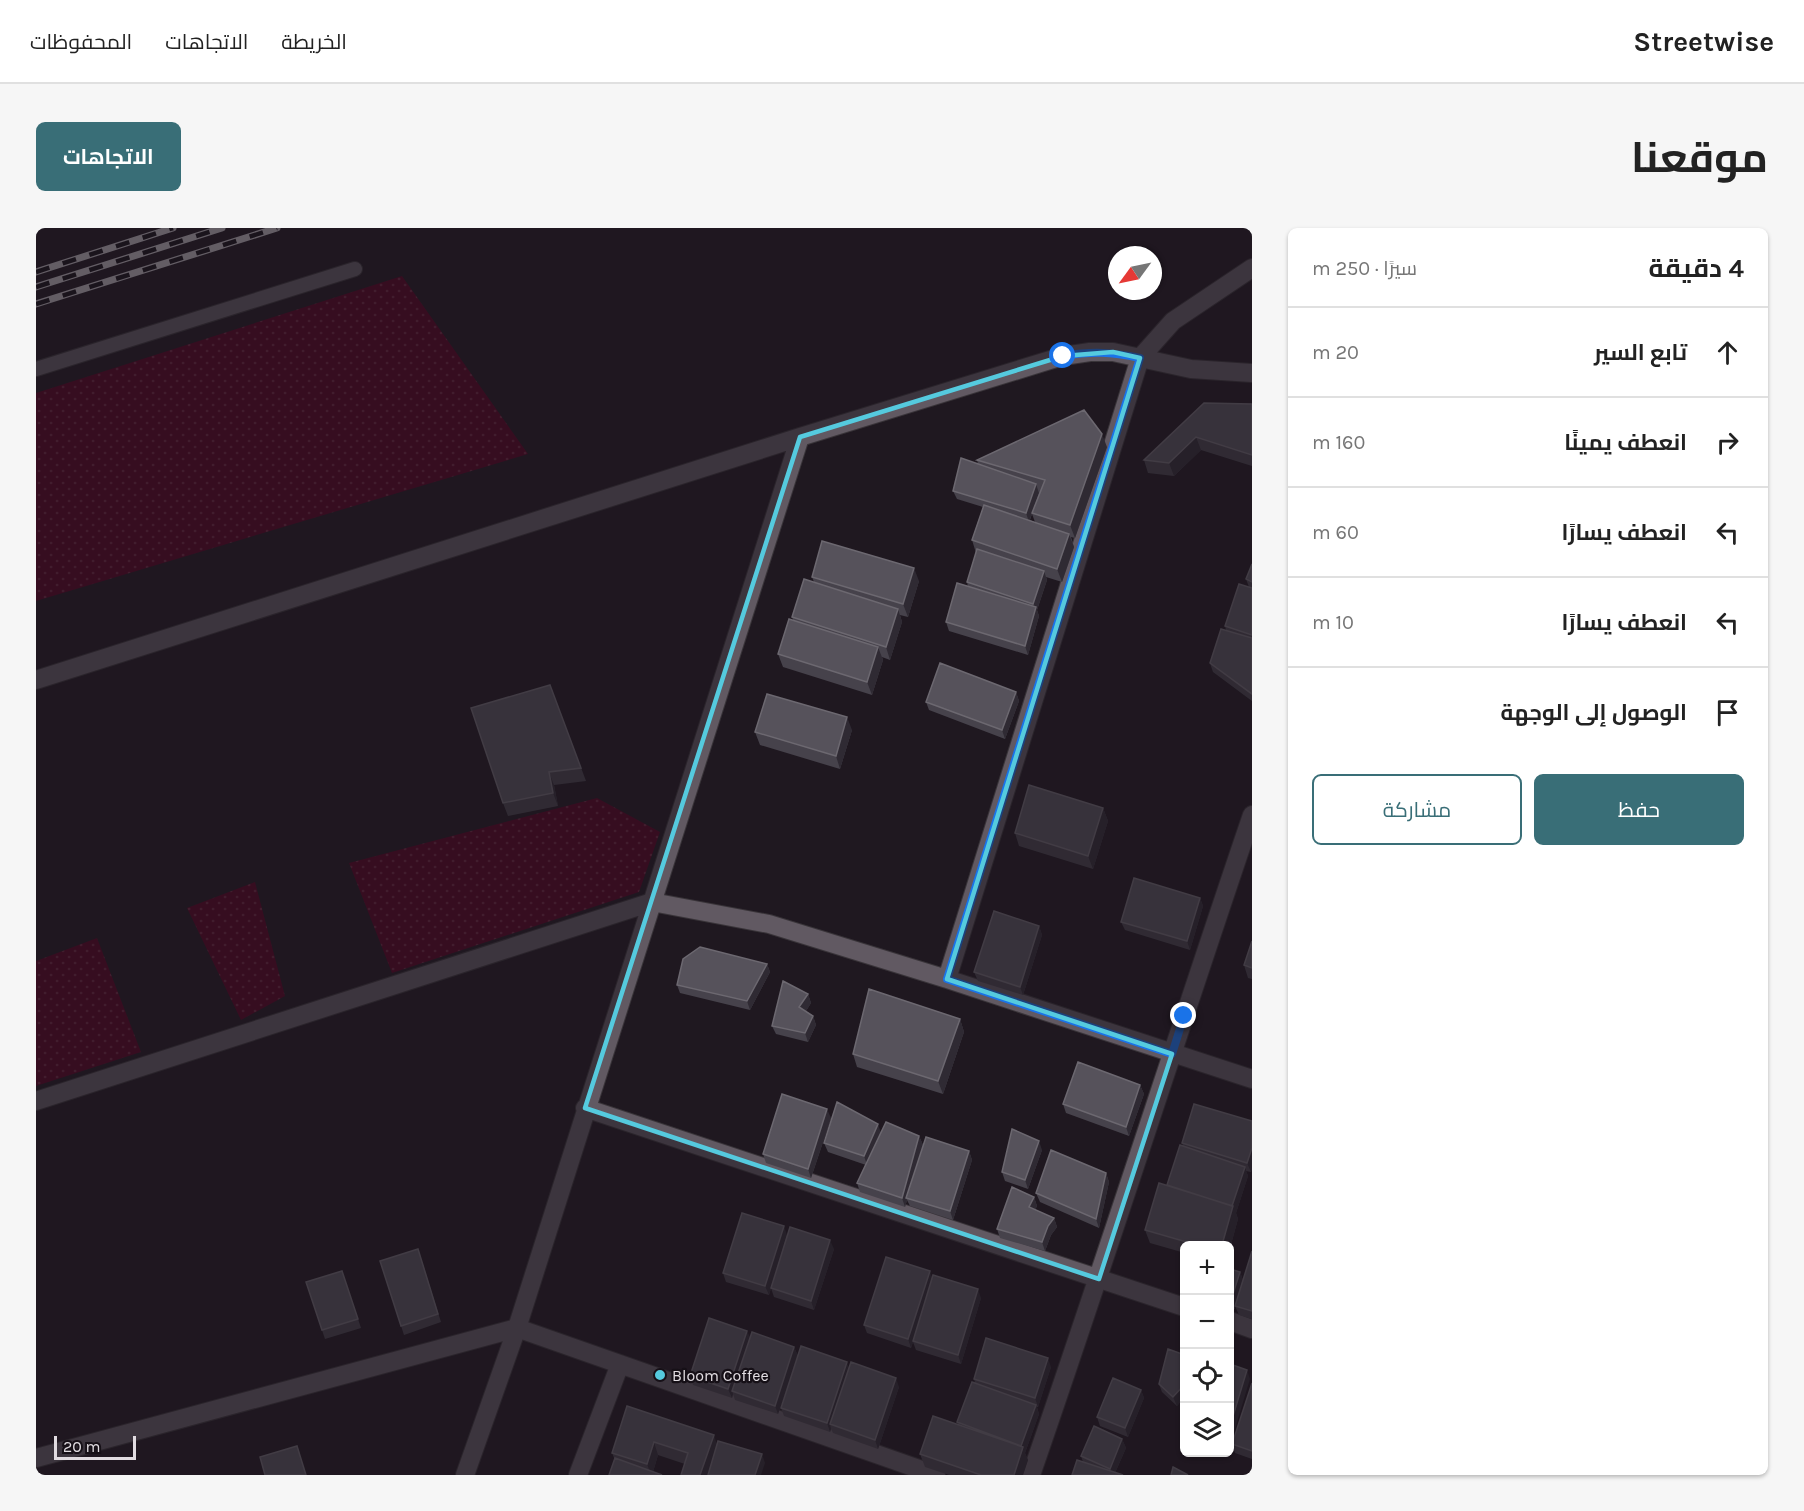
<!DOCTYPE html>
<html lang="ar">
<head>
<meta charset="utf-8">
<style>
	:root { --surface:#fff; --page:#f6f6f6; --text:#222; --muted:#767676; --line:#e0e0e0; --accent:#396e77 }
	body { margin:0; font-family:Karla,Cairo,sans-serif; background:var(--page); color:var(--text); direction:rtl }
	.controls { position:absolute; right:18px; bottom:18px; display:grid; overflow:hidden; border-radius:9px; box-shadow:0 2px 4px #0004 }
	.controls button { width:54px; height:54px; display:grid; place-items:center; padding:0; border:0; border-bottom:2px solid var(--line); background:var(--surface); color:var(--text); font:30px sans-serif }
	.compass { position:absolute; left:1072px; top:18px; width:54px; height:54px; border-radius:50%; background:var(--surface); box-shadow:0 2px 4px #0004; rotate:237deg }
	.scale { position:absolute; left:18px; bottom:15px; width:82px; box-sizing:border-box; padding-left:6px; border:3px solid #e1dce1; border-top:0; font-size:16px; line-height:21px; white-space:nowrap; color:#e1dce1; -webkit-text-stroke:4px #161017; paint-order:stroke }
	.stop { position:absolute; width:18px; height:18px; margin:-14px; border:4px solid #1a73e8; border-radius:50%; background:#fff }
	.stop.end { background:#1a73e8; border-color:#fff; box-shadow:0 2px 6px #0008 }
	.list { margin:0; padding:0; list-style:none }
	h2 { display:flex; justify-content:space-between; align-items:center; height:78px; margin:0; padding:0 24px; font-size:26px }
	h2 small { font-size:20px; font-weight:400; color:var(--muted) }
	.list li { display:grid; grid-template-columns:39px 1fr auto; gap:18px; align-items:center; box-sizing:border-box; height:90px; padding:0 24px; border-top:2px solid var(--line) }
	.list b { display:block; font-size:22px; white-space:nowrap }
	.list em { font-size:20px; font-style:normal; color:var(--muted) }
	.actions { display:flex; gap:12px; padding:18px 24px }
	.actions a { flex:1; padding:14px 0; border:2px solid var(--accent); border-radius:9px; text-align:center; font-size:21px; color:var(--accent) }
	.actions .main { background:var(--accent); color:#fff }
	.icon { flex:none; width:33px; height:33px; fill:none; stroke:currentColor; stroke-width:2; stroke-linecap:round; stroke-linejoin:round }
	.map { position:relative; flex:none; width:1216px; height:1247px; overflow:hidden; direction:ltr; border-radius:9px }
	header { display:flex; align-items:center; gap:36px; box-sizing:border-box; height:84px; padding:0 30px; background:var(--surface); border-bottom:2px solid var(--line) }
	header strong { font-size:28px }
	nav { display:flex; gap:33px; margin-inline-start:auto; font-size:21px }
	.intro { display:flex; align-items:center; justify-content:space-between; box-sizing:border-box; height:144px; padding:0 36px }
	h1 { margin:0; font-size:42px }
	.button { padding:15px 27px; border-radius:9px; background:var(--accent); color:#fff; font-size:21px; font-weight:700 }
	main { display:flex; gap:36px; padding:0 36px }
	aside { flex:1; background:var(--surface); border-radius:9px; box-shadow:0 2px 4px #0004 }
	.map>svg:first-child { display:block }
	.green { fill:url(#green-dots) }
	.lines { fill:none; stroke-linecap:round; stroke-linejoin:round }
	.lane-casing { stroke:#393439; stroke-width:16 }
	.street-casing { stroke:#393439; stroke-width:20 }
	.lane { stroke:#615962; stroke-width:14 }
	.street { stroke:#615962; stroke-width:18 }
	.rail-casing { stroke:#b6b1b7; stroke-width:7 }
	.rail { stroke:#161017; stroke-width:4.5; stroke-dasharray:14; stroke-linecap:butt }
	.wall { fill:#46424b; fill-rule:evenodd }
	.shaded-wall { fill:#2f2a33 }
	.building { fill:#56525b; stroke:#6c6870; stroke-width:1.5 }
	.route { stroke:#1a73e8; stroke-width:8 }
	.marked { fill:none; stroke:#55cade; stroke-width:4.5; stroke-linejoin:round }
	.poi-dot { fill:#55cade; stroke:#161017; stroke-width:2 }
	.labels { text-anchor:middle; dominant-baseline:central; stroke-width:4.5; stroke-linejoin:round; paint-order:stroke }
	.poi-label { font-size:16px; fill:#e1dce1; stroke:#161017; text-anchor:start }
</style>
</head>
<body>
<header>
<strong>Streetwise</strong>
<nav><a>الخريطة</a><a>الاتجاهات</a><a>المحفوظات</a></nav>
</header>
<div class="intro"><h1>موقعنا</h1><a class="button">الاتجاهات</a></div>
<main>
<aside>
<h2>4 دقيقة<small>سيرًا · 250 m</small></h2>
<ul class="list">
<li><svg class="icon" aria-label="ahead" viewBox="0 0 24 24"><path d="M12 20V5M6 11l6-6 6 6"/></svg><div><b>تابع السير</b></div><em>20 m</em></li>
<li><svg class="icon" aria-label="right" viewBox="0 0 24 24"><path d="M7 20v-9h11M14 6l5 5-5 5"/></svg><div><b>انعطف يمينًا</b></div><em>160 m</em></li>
<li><svg class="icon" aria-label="left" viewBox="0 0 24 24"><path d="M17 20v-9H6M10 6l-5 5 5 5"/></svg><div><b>انعطف يسارًا</b></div><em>60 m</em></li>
<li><svg class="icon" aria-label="left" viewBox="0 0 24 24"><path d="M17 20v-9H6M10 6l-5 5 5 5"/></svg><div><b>انعطف يسارًا</b></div><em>10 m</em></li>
<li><svg class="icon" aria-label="arrive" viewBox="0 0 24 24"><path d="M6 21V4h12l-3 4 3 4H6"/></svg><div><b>الوصول إلى الوجهة</b></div></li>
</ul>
<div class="actions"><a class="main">حفظ</a><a>مشاركة</a></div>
</aside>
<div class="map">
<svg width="1216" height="1247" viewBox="0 0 1216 1247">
	<defs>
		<pattern id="green-dots" width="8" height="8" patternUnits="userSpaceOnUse" patternTransform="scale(1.5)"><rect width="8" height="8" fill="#53001f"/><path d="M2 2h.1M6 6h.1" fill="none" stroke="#6b253f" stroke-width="1.8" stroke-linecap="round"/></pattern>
	</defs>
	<rect width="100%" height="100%" fill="#1f1820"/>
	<path class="green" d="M 366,48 L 492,226 L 0,373 L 0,165 Z
		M 561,570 L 624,604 L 603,664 L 356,745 L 313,635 Z
		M 219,654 L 249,768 L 205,792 L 151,680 Z
		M 61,710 L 105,824 L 0,858 L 0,733 Z"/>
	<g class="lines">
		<g class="lane-casing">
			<path id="lane" d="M 0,141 L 319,41"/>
		</g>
		<g class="street-casing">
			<path id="street" d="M 0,452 L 764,209 L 1027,128 L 1054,124 L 1077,124 L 1155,141 L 1216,145
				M 911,751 L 1104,130 L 1137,93 L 1216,40
				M 0,873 L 616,674 L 733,696 L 911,751 L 1216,851
				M 549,880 L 1148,1079
				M 1194,1093 L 1216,1101
				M 0,1230 L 481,1100 L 900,1247
				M 429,1247 L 481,1100 L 764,209
				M 542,1247 L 584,1136
				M 995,1247 C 1071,1028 1141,807 1216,587"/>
		</g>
		<use href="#lane" class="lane"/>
		<use href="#street" class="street"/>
		<g class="rail-casing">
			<path id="rail" d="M 0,44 L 137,0
				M 0,59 L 186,0
				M 0,76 L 241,0"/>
		</g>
		<use href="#rail" class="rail"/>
	</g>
	<path class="wall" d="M 1216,176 L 1216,238 L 1165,222 L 1138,248 L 1112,245 L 1108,232 Z
		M 1071,219 L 1039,310 L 1035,309 L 1038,319 L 1026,354 L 1010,349 L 1011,352 L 1001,382 L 1003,388 L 992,427 L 913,403 L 910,394 L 932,359 L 931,354 L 940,325 L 936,312 L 947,279 L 921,271 L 917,263 L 942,236 L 941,232 ZM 996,286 L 999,294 L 994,292 Z
		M 1216,336 L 1216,473 L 1177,444 L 1174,435 L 1190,402 L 1189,398 L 1213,359 L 1210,351 Z
		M 776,349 L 883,353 L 872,389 L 864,387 L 866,394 L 854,432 L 846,429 L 847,432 L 836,467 L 747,439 L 742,426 L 757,392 L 756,389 L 778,354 Z
		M 514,457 L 550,553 L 518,557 L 522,578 L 472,588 L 467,575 Z
		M 980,464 L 983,473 L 969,511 L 893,482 L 890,474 Z
		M 816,502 L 804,541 L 724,517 L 719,504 Z
		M 1067,580 L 1072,593 L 1057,641 L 983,618 L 979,605 Z
		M 1164,670 L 1167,678 L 1154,722 L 1089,702 L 1085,694 Z
		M 1003,698 L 1006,707 L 987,767 L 942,753 L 938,744 Z
		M 1216,713 L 1216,751 L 1212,750 L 1208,737 Z
		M 731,736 L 734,744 L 714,782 L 644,765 L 641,757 Z
		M 772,766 L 775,775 L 770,783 L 777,788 L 780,797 L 772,814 L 740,806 L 736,798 Z
		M 924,791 L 928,804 L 907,866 L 821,839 L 817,826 Z
		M 1104,857 L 1108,866 L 1093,908 L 1030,885 L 1027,876 Z
		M 795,890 L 775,950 L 730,935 L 727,926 Z
		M 1216,893 L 1216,940 L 1215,944 L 1210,943 L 1212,948 L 1200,985 L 1202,991 L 1194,1020 L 1194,1017 L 1149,1017 L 1149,1025 L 1114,1015 L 1109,1002 L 1132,958 L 1147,918 L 1146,915 Z
		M 845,904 L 883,908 L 887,917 L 881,936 L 933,923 L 936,932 L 917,992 L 874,978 L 871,972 L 869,979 L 824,964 L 821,955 L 830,937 L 792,924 L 788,915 Z
		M 1006,922 L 992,961 L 969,953 L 966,944 Z
		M 1070,945 L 1073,954 L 1063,1000 L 1004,974 L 1000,965 Z
		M 998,969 L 1001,978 L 999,982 L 1018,990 L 1021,999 L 1015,1007 L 1009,1023 L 964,1010 L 961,1001 Z
		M 751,1007 L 798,1021 L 778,1082 L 738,1069 L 735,1060 L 733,1067 L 690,1054 L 687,1045 Z
		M 1216,1023 L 1216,1091 L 1203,1087 L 1199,1078 L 1199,1081 L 1194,1080 L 1194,1041 L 1204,1044 L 1207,1052 Z
		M 385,1030 L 405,1094 L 368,1107 L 344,1033 Z
		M 306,1043 L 325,1100 L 289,1111 L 270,1054 Z
		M 896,1050 L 945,1070 L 925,1136 L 880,1122 L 877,1114 L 875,1120 L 831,1105 L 828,1097 Z
		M 714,1110 L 758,1119 L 762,1128 L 742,1186 L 699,1172 L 697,1166 L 696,1170 L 657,1157 L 654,1148 Z
		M 1149,1127 L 1149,1168 L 1141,1178 L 1126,1164 L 1123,1156 Z
		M 813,1139 L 863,1159 L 842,1221 L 797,1205 L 795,1201 L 794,1204 L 748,1188 L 745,1180 Z
		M 1015,1139 L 1002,1179 L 1001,1179 L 1003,1186 L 989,1225 L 992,1232 L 987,1247 L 913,1247 L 889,1239 L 884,1226 L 922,1197 L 921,1194 L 939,1155 L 938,1151 Z
		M 1216,1155 L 1216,1231 L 1199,1225 L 1196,1216 Z
		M 1105,1162 L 1108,1170 L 1092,1209 L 1064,1198 L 1061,1189 Z
		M 591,1178 L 681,1216 L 729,1235 L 649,1236 L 622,1227 L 617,1244 L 579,1232 L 576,1225 Z
		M 1086,1211 L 1090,1220 L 1079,1245 L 1047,1234 L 1045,1228 Z"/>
	<path class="shaded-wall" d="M 1066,206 L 1071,219 L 1039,310 L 1034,297 Z
		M 1160,209 L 1165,222 L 1138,248 L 1133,235 Z
		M 1000,256 L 1003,265 L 993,294 L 990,285 Z
		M 1033,306 L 1038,319 L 1026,354 L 1021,341 Z
		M 878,340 L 883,353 L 872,389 L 867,376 Z
		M 1008,343 L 1011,352 L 1001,382 L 1003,388 L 992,427 L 989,418 L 999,382 L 997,376 Z
		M 862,381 L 866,394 L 854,432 L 850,419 Z
		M 842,419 L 847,432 L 836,467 L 831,454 Z
		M 980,464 L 983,473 L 969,511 L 966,502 Z
		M 811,489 L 816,502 L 804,541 L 800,528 Z
		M 513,544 L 518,557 L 522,578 L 517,565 Z
		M 1067,580 L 1072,593 L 1057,641 L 1052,628 Z
		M 1164,670 L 1167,678 L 1154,722 L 1151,713 Z
		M 1003,698 L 1006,707 L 987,767 L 984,759 Z
		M 731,736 L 734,744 L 714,782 L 711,773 Z
		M 772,766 L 775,775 L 767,788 L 763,779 Z
		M 777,788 L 780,797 L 772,814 L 769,805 Z
		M 924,791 L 928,804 L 907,866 L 902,853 Z
		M 1104,857 L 1108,866 L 1093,908 L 1090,899 Z
		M 791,881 L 795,890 L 775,950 L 772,941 Z
		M 842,896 L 845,905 L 831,937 L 828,928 Z
		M 883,908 L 887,917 L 872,970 L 870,970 L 871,972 L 869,979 L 866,970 Z
		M 1003,913 L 1006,922 L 992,961 L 989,952 Z
		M 1216,920 L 1216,940 L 1215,944 L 1211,935 Z
		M 933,923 L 936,932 L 917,992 L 914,983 Z
		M 1209,939 L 1212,948 L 1200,985 L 1202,991 L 1194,1020 L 1194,1017 L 1186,1017 L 1196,978 Z
		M 1070,945 L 1073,954 L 1063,1000 L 1060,991 Z
		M 998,969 L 1001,978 L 996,988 L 993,979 Z
		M 1018,990 L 1021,999 L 1015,1007 L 1009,1023 L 1006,1014 L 1012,998 Z
		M 748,998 L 751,1007 L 733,1067 L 729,1058 Z
		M 794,1012 L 798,1021 L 778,1082 L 775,1073 Z
		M 894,1043 L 897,1052 L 875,1120 L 872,1111 Z
		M 1204,1044 L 1207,1052 L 1199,1081 L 1195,1072 Z
		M 942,1061 L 945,1070 L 925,1136 L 922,1127 Z
		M 711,1103 L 715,1111 L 696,1163 L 697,1166 L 696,1170 L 692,1161 Z
		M 758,1119 L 762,1128 L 742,1186 L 739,1178 Z
		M 1012,1130 L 1015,1139 L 1002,1179 L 999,1170 Z
		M 811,1134 L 814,1143 L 794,1196 L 795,1201 L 794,1204 L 791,1195 Z
		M 1211,1142 L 1214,1151 L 1194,1217 L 1194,1198 Z
		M 860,1150 L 863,1159 L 842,1221 L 839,1212 Z
		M 1149,1156 L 1149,1168 L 1141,1178 L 1137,1169 Z
		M 1105,1162 L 1108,1170 L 1092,1209 L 1089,1200 Z
		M 1000,1177 L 1003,1186 L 989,1225 L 992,1232 L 987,1247 L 978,1247 L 987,1221 L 985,1218 Z
		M 678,1207 L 682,1220 L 673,1247 L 664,1247 Z
		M 1086,1211 L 1090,1220 L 1078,1247 L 1076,1247 L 1074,1241 Z
		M 618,1214 L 622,1227 L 616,1247 L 615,1247 L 611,1236 Z
		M 726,1226 L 729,1235 L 725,1247 L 719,1247 Z"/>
	<path class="building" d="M 1168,175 L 1216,176 L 1216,227 L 1160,209 L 1133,235 L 1108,232 Z
		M 1048,182 L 1066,206 L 1034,297 L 996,285 L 1009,252 L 941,232 Z
		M 925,230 L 1000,256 L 990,285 L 917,263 Z
		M 948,277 L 1033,306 L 1021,341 L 936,312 Z
		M 786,313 L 878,340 L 867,376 L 776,349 Z
		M 941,321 L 1008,343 L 997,376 L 931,354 Z
		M 1216,336 L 1216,354 L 1210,351 Z
		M 768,351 L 862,381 L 850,419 L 756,389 Z
		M 921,355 L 1000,379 L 989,418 L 910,394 Z
		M 1203,356 L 1216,360 L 1216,407 L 1189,398 Z
		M 753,391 L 842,419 L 831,454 L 742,426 Z
		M 1185,401 L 1216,410 L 1216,466 L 1174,435 Z
		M 904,435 L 980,464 L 966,502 L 890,474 Z
		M 514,457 L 545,540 L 513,544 L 517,565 L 467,575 L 435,480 Z
		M 731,466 L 811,489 L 800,528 L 719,504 Z
		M 993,557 L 1067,580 L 1052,628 L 979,605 Z
		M 1098,650 L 1164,670 L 1151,713 L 1085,694 Z
		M 958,683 L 1003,698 L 984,759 L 938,744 Z
		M 1216,713 L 1216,740 L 1208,737 Z
		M 664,719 L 731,736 L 711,773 L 641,757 L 647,731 Z
		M 747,753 L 772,766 L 763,779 L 777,788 L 769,805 L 736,798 Z
		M 833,761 L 924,791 L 902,853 L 817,826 Z
		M 1042,834 L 1104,857 L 1090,899 L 1027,876 Z
		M 746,866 L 791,881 L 772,941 L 727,926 Z
		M 801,874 L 842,896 L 828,928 L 788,915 Z
		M 1158,876 L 1216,893 L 1216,920 L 1211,935 L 1146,915 Z
		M 850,894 L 883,908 L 866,970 L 821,955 Z
		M 976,901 L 1003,913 L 989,952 L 966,944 Z
		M 890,909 L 933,923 L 914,983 L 870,970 Z
		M 1144,917 L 1209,939 L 1196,978 L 1131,957 Z
		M 1015,922 L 1070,945 L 1060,991 L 1000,965 Z
		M 1123,955 L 1197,978 L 1186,1017 L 1161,1017 L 1109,1002 Z
		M 976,959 L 998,969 L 993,979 L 1018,990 L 1012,998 L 1006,1014 L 961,1001 Z
		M 706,985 L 748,998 L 729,1058 L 687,1045 Z
		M 754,999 L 794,1012 L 775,1073 L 735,1060 Z
		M 382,1021 L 402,1086 L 365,1098 L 344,1033 Z
		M 1216,1023 L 1216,1083 L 1199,1078 Z
		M 850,1029 L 894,1043 L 872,1111 L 828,1097 Z
		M 1194,1041 L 1204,1044 L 1195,1072 L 1194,1072 Z
		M 306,1043 L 322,1091 L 286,1102 L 270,1054 Z
		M 897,1047 L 942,1061 L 922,1127 L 877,1113 Z
		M 673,1090 L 711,1103 L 692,1161 L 654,1148 Z
		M 716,1104 L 758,1119 L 739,1178 L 696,1163 Z
		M 950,1110 L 1012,1130 L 999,1170 L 938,1151 Z
		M 765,1118 L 811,1134 L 791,1195 L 745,1180 Z
		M 1132,1121 L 1149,1127 L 1149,1156 L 1137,1169 L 1123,1156 Z
		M 815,1134 L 860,1150 L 839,1212 L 794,1196 Z
		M 1194,1136 L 1211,1142 L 1194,1198 Z
		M 1077,1150 L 1105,1162 L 1089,1200 L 1061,1189 Z
		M 936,1154 L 1000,1177 L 985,1218 L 921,1194 Z
		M 1216,1155 L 1216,1223 L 1196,1216 Z
		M 591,1178 L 678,1207 L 664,1247 L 645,1247 L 652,1225 L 618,1214 L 611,1236 L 576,1225 Z
		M 897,1188 L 987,1219 L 978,1247 L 945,1247 L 884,1226 Z
		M 1058,1198 L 1086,1211 L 1074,1241 L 1045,1228 Z
		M 682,1213 L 726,1226 L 719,1247 L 672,1247 Z
		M 261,1218 L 270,1247 L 229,1247 L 224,1229 Z
		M 579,1230 L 626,1247 L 573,1247 Z
		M 1041,1232 L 1087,1247 L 1036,1247 Z
		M 1137,1239 L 1152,1247 L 1135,1247 Z"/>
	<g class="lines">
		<path class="route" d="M 1027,128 C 1056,123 1075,124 1104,130 L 911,751 L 1136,826 L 1148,788"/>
	</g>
	<path d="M0 0H1216V1247H0ZM 1077,124 L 1104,130 L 911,751 L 1136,826 L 1063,1051 L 549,880 L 764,209 L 1027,128 Z" fill="#1f1820" fill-opacity=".55" fill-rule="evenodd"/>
	<path class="marked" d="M 1077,124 L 1104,130 L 911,751 L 1136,826 L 1063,1051 L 549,880 L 764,209 L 1027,128 Z"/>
	<circle class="poi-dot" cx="624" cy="1147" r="6"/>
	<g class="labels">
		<g class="poi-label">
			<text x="636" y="1147">Bloom Coffee</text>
		</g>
	</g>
</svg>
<div class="controls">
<button>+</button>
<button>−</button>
<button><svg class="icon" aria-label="locate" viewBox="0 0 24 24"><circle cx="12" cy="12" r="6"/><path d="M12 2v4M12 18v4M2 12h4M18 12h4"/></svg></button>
<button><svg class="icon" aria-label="layers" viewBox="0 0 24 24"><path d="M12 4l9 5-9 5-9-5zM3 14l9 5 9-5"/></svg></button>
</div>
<svg class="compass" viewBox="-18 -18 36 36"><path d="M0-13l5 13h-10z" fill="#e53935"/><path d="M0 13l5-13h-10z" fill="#767676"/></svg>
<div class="scale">20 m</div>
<div class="stop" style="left:1027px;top:128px"></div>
<div class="stop end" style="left:1148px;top:788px"></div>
</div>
</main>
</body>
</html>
